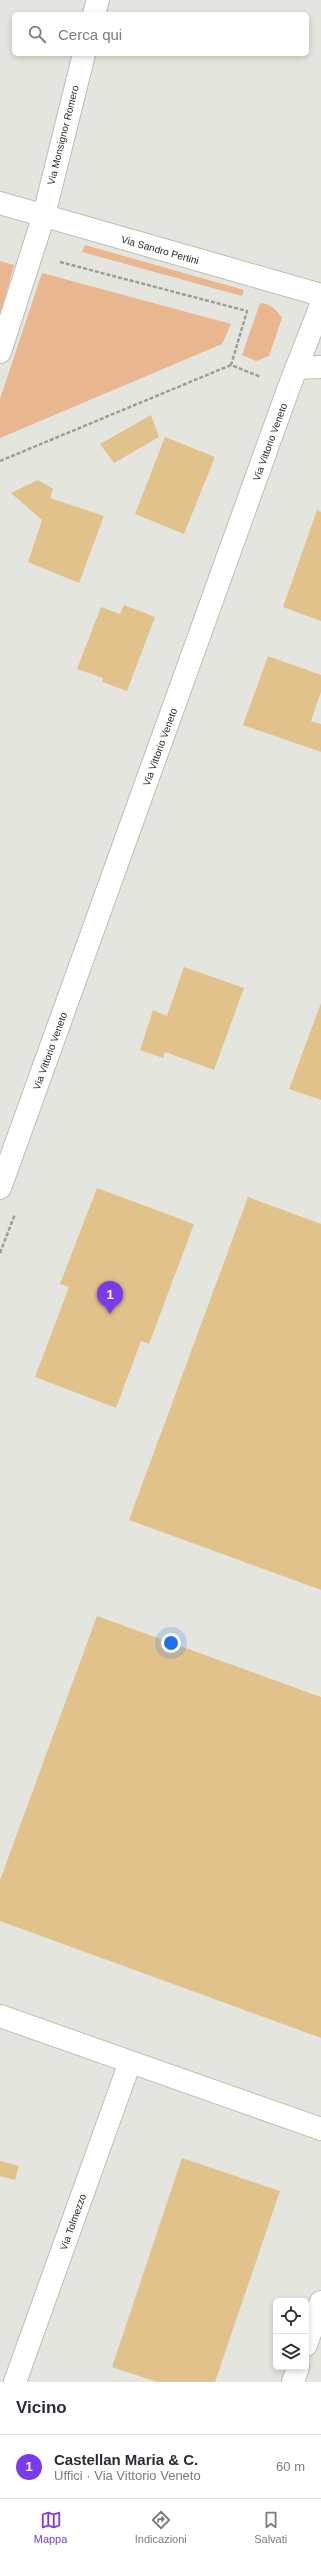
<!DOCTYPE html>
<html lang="it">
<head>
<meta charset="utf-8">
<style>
	:root { --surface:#fff; --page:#f7f7f7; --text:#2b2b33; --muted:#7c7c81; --line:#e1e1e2; --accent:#7c3aed }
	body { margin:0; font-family:Helvetica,sans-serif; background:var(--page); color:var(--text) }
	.controls { position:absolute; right:12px; bottom:12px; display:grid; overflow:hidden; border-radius:6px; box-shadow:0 2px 6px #0003 }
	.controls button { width:36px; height:36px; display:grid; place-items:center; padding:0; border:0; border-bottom:1px solid var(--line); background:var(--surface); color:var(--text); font:20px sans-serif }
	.you { position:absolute; left:171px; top:1643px; width:14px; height:14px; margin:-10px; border:3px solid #fff; border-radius:50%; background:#1a73e8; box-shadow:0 0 0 6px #1a73e833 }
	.badge { display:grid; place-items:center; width:26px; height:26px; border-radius:50%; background:var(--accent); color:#fff; font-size:13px; font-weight:700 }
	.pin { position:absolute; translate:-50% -33px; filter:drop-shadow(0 1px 2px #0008) }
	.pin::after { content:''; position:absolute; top:21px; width:14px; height:12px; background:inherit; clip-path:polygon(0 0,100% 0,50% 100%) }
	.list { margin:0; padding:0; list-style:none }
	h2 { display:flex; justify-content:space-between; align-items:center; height:52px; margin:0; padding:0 16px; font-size:17px }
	h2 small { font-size:13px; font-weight:400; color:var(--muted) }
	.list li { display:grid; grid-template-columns:26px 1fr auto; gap:12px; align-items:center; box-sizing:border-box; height:64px; padding:0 16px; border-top:1px solid var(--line) }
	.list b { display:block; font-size:15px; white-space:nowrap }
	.list p { margin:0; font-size:13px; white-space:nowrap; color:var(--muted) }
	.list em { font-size:13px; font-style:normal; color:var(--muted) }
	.icon { flex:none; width:22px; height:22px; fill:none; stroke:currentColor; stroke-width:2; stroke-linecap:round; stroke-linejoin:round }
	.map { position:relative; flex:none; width:321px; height:2382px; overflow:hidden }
	.search { position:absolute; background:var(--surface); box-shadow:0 2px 6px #0003; left:12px; right:12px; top:12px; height:44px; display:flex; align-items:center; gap:10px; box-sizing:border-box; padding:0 14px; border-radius:6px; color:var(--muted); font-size:15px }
	.sheet { height:116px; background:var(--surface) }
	nav { display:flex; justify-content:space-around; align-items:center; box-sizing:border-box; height:56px; border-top:1px solid var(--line); background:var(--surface); font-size:11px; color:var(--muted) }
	nav a { display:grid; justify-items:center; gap:2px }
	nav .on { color:var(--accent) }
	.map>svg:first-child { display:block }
	.green { fill:#e8b68f }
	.building { fill:#e1c28b }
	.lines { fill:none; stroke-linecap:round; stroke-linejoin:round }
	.minor-casing { stroke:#bdbcb6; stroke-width:24 }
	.path { stroke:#9d9d98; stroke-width:2.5; stroke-dasharray:4 2; stroke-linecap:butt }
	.minor { stroke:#fff; stroke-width:22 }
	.labels { text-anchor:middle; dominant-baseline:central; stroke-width:3; stroke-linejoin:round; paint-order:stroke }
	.street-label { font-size:10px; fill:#292926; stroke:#fffffe }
</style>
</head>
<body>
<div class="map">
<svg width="321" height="2382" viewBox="0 0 321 2382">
	<rect width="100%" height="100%" fill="#e5e5df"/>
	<path class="green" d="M 85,245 L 244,290 L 242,296 L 82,252 Z
		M 0,261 L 14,265 L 0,315 Z
		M 42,273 L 231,324 L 222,344 L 0,438 L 0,399 Z
		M 260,303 C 271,304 276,309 282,318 L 269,356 L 256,361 L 242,355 Z"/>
	<path class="building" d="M 151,415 L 159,437 L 114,463 L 100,444 Z
		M 165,437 L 215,457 L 184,534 L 135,514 Z
		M 38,480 L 53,489 L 50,498 L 104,516 L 79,583 L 28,562 L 42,520 L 11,493 Z
		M 317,510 L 321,512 L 321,621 L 283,607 Z
		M 124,605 L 155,617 L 127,691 L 102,682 L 103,678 L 77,669 L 101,607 L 120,614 Z
		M 268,656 L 321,675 L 321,692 L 311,721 L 321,724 L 321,752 L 243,725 Z
		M 184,967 L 244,988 L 214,1070 L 165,1052 L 163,1058 L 140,1050 L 153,1010 L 167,1016 Z
		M 321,1003 L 321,1100 L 289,1089 Z
		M 97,1188 L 194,1224 L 149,1344 L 141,1341 L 116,1408 L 35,1377 L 69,1287 L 60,1284 Z
		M 248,1197 L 321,1224 L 321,1590 L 129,1520 Z
		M 97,1616 L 321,1697 L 321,2038 L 0,1921 L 0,1880 Z
		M 182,2158 L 280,2191 L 215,2382 L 157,2382 L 112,2367 Z
		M 0,2161 L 19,2166 L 15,2180 L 0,2176 Z"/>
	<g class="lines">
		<g class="minor-casing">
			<path id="minor" d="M 94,14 L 98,0
				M 0,203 L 321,295
				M 0,352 L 44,215 L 84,54
				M 296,368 L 321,367
				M 0,1188 L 289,387 L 321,305
				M 0,2016 L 321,2129
				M 306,2345 L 321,2302
				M 15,2382 L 130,2062
				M 293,2382 L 298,2367"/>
		</g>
		<path class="path" d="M 60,262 L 247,311 L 231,365 L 261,377
			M 0,461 L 231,365
			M 0,1253 L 15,1214"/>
		<use href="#minor" class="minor"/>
	</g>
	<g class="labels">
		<g class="street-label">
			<text transform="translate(63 135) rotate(-76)">Via Monsignor Romero</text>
			<text transform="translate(160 250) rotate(16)">Via Sandro Pertini</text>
			<text transform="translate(270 442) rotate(-70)">Via Vittorio Veneto</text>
			<text transform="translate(160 747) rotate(-70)">Via Vittorio Veneto</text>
			<text transform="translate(50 1051) rotate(-70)">Via Vittorio Veneto</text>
			<text transform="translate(73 2222) rotate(-70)">Via Tolmezzo</text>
		</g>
	</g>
</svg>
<div class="controls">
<button><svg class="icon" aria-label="locate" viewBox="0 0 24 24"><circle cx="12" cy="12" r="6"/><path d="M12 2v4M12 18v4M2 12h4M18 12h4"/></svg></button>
<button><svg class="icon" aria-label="layers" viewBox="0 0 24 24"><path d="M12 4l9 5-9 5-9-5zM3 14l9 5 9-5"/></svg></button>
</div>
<div class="you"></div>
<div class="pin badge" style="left:110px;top:1314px">1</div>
<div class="search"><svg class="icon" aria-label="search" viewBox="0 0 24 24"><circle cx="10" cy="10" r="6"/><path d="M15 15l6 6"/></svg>Cerca qui</div>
</div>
<section class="sheet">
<h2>Vicino<small></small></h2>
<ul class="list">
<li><span class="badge">1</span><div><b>Castellan Maria &amp; C.</b><p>Uffici · Via Vittorio Veneto</p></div><em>60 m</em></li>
</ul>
</section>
<nav>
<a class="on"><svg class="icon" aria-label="map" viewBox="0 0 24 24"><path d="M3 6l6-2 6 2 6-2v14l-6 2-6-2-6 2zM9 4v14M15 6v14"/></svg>Mappa</a>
<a><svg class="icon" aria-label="directions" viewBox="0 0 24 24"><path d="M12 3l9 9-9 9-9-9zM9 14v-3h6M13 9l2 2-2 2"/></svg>Indicazioni</a>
<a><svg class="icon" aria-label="saved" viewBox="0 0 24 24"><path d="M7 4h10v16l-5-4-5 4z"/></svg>Salvati</a>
</nav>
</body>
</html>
